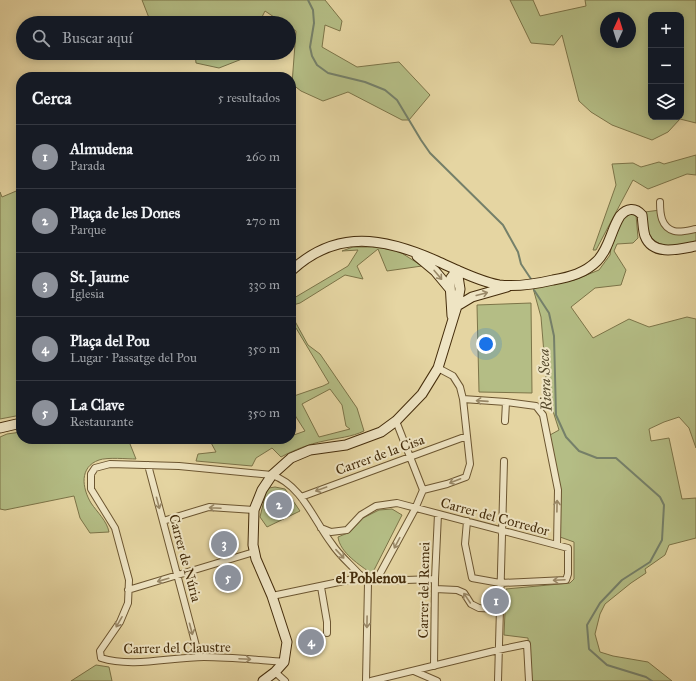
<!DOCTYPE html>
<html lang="es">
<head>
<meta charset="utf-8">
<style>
	:root { --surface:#171b24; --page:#242831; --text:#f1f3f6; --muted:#9ea1a6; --line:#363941; --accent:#8c9099 }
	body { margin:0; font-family:"IM FELL Great Primer",serif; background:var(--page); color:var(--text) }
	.controls { position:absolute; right:12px; top:12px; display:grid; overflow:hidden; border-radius:8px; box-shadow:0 2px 10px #0003 }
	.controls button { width:36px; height:36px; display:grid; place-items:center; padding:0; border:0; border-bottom:1px solid var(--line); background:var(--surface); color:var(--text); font:20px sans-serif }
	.compass { position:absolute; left:600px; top:12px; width:36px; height:36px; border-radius:50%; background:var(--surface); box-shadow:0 2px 10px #0003; rotate:4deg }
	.you { position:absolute; left:486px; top:344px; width:14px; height:14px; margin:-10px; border:3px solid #fff; border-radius:50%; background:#1a73e8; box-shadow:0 0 0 6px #1a73e833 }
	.badge { display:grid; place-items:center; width:26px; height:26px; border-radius:50%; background:var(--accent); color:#fff; font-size:13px; font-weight:700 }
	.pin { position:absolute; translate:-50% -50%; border:2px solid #fff; box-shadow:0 1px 4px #0006 }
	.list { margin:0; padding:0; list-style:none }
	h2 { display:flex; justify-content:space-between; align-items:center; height:52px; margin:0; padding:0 16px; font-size:17px }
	h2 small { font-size:13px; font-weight:400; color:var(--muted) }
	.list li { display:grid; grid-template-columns:26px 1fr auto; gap:12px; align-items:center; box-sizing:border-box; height:64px; padding:0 16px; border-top:1px solid var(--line) }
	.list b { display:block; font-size:15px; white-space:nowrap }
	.list p { margin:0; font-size:13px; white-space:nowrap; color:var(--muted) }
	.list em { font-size:13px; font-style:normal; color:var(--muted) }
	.icon { flex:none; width:22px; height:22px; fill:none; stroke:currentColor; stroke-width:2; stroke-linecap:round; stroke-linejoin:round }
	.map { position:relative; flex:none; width:696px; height:681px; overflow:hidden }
	.search { position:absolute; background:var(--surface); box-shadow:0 2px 10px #0003; left:16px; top:16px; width:280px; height:44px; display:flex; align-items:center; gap:10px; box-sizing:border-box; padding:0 14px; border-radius:22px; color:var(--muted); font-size:15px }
	.panel { position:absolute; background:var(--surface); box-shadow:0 2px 10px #0003; left:16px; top:72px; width:280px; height:372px; border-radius:16px }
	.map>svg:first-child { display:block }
	.green { fill:#b4bd85; stroke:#7c7448; fill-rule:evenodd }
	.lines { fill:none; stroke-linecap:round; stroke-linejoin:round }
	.stream { stroke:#75806a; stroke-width:2 }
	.street-casing { stroke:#6c5631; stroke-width:8 }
	.secondary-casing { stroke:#442c0b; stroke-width:11 }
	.street { stroke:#eee4c3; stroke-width:6 }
	.secondary { stroke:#eee4c3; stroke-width:9 }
	.oneway { stroke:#998867 }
	.labels { text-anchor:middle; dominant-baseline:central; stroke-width:4; stroke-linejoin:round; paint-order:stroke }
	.street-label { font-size:14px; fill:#442c0b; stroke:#eee4c3 }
	.water-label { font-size:15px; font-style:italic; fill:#54482b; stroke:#eee4c3 }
	.neighbourhood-label { font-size:15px; font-weight:bold; fill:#442c0b; stroke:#eee4c3 }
</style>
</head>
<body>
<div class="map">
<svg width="696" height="681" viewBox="0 0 696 681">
	<rect width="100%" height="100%" fill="#e5d5a2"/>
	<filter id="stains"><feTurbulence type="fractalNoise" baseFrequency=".005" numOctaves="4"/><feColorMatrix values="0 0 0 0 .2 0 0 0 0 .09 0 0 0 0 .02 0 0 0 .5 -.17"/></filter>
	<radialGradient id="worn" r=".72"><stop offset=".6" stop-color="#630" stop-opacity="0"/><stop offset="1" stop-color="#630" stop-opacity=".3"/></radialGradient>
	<path class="green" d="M 142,0 L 325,0 L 342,21 L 340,31 L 325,25 L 322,47 L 357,67 L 399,62 L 430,95 L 409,120 L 402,120 L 348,92 L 323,101 L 301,91 L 292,84 L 296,31 L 289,27 L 289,23 L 283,23 L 265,11 L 259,23 L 151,23 Z
		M 510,0 L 533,0 L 540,16 L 586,6 L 585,0 L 696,0 L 696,123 L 680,119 L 668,132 L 652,140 L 612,125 L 591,112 L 579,101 L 562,35 L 554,45 L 531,43 ZM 651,15 L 681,15 L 681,117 L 651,117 ZM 606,18 L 630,18 L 630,42 L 606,42 Z
		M 195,53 L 245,53 L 242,59 L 219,68 L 196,63 Z
		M 696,155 L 696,175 L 687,174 L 648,189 L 633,180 L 596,250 L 593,250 L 616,185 L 612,164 L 633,163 L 641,167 L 659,162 L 664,164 Z
		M 21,189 L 21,415 L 0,419 L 0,192 L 2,197 Z
		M 660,210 L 660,216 L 675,231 L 696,229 L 696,244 C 680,246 655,251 648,231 C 646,225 646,218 645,212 Z
		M 631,214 L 636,215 L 638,238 L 633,243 L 617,244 L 614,251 L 626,270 L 621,285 L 595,288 L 571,307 L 593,338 L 629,319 L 649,327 L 687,317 L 696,319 L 696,448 L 689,428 L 679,417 L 664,422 L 649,429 L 651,441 L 669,438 L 682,499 L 696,498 L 696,538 L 669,545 L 665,555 L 645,569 L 646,573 L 631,583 L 605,604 L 600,614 L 595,634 L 600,652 L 613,656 L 648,662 L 672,681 L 531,681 L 528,638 L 504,635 L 506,589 L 570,583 L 574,579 L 574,542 L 560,537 L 560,498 L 550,435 L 559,430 L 552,408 L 546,378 L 541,317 L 533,288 L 574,280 L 599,270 L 610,255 L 611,248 L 623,218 Z
		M 353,247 L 372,247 L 397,250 L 422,266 L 387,271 L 378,249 L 357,266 L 363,279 L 345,275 L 300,303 L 293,305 L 294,298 L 348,266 L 358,250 L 342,251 Z
		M 531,303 L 532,393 L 479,392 L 477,305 Z
		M 291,314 L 308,345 L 320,354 L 357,408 L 364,431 C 352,437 337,438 324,441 C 309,444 294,450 281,457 L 272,448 L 256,458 L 252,466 L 196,461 L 198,454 L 216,452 L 209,439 L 291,439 L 291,436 L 305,431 L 291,409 L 291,397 L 323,386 L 329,383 L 296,328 L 291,330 ZM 330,389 L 342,405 L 346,426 L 350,429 L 319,437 L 302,404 Z
		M 21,432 L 21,439 L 128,439 L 136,459 C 128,459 107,457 99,460 C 79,467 82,488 91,503 C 97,512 107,521 109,532 L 90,533 L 80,518 L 74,496 L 5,510 L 0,509 L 0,437 L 7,434 Z
		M 275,487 L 285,489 L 300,511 L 267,527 L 260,517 L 266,492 L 269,488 Z
		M 392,509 L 402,515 L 372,574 C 360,565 340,553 338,537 L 350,532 L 363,518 L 379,510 Z
		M 96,665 L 109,667 L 112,681 L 71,681 Z"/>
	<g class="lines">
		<path class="stream" d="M 308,0 L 313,10 L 314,23 L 310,47 L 312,56 L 317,65 L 328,73 L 365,82 L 385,90 L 397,100 L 421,140 L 430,153 L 503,225 L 518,252 L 521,264 L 531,279
			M 534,290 L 549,313 L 554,336 L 556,415 L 566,437 L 579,451 L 597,458 L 616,458 L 660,497 L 664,505 L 662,540 L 650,562 L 622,580 L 600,603 L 587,625 L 589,649 L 607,665 L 646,677 L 652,681"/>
		<g class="street-casing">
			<path id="street" d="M 660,202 C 660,214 661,227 674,231 C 680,233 690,230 696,229
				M 463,399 L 506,402 L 536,406 L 543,415 L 558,490 L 557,545
				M 396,421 L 423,490
				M 505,421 L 506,402
				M 148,465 L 199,657
				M 423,490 L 447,484 L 466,477 L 470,464 L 463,399 L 460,387 L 453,376 L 438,368
				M 423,490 L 415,509 L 376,581 L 435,579
				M 301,497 L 467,436
				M 163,521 L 209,507 L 254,510
				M 321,528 L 331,532 L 347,530 L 361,515 L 376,506 L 397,503 L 568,548 L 568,574 L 566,580 L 500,583 L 472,578 L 465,544 L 467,521
				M 321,587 L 327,622 L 327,633
				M 435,589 L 457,590 L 464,593 L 471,604 L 479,608 L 500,609
				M 128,590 L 254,552
				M 272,596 L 363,577
				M 284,662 C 257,660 230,657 204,657 C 171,657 133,668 101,658 L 100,651 L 120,622 L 128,603 L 129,580 L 115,528 L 91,489 L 91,474 L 95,468 L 110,464 L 179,466 L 272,475 C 302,485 314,521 332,544 C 339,555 350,564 359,574 L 363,577 L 368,583 L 366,681
				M 434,666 L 435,579 L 438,514
				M 414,671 L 437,681
				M 275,672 L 285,681
				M 371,681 L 498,650 L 527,644 L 529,681
				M 498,681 L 504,461"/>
		</g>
		<g class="secondary-casing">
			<path id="secondary" d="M 417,256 L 435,271 L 450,289
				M 291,271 C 337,228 385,238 437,261 C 457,270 478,281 499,285 C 517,287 536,284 553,280 C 570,277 585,273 597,261 C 609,249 611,230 620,216 C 627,208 635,207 642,215 C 643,222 643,230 645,236 C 653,257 680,249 696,246
				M 457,306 L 472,297 L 507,287
				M 452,316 L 450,283 L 451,278 L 457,270
				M 0,428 L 21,423
				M 263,681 L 275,672 L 284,662 L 287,642 L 272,596 L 256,559 L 253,545 L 254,510 L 262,490 L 272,475 L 291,458 L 310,450 L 346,445 L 381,432 L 396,421 L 422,394 L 438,368 L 457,306 L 460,289 L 457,270"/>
		</g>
		<use href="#street" class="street"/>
		<use href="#secondary" class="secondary"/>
	</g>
	<defs><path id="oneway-shaft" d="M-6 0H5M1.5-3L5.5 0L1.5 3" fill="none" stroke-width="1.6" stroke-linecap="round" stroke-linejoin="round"/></defs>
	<g class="oneway">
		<use href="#oneway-shaft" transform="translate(438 275) rotate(50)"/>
		<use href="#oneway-shaft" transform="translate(482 294) rotate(-15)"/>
		<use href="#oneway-shaft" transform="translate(482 401) rotate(-176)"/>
		<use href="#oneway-shaft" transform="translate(455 481) rotate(159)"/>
		<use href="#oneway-shaft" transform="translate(321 489) rotate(160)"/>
		<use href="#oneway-shaft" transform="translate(158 503) rotate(75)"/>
		<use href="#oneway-shaft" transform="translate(557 506) rotate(-89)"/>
		<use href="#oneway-shaft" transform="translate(215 508) rotate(-177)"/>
		<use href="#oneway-shaft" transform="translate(397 543) rotate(118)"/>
		<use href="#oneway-shaft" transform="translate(340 554) rotate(47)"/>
		<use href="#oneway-shaft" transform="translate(163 580) rotate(164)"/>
		<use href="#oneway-shaft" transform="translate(559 580) rotate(177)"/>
		<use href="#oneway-shaft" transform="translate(467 598) rotate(-124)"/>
		<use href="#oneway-shaft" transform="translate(119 622) rotate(120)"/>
		<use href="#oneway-shaft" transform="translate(367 622) rotate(91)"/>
		<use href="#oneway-shaft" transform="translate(191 629) rotate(75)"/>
		<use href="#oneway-shaft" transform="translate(245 659) rotate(3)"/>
	</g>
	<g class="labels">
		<g class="street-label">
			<text transform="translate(380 455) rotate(-20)">Carrer de la Cisa</text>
			<text transform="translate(495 517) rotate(15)">Carrer del Corredor</text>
			<text transform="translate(185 558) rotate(75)">Carrer de Núria</text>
			<text transform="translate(424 590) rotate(-89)">Carrer del Remei</text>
			<text transform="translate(177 648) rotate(-1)">Carrer del Claustre</text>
		</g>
		<g class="water-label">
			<text transform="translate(545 380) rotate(-93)">Riera Seca</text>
		</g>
		<g class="neighbourhood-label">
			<text x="371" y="578">el Poblenou</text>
		</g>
	</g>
	<rect width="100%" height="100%" filter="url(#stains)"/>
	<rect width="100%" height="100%" fill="url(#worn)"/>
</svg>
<div class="controls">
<button>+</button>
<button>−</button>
<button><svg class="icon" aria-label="layers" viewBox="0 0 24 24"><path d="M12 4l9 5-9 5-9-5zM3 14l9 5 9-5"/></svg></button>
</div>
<svg class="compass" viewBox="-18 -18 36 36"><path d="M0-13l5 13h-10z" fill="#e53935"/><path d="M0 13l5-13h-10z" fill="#9ea1a6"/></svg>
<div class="you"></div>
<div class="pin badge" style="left:496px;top:601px">1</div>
<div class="pin badge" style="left:279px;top:505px">2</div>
<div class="pin badge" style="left:224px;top:544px">3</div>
<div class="pin badge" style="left:311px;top:642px">4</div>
<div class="pin badge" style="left:228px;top:578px">5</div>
<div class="search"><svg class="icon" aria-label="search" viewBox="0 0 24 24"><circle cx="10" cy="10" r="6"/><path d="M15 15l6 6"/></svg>Buscar aquí</div>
<section class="panel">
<h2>Cerca<small>5 resultados</small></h2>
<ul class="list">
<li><span class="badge">1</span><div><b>Almudena</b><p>Parada</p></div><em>260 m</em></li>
<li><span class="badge">2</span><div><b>Plaça de les Dones</b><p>Parque</p></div><em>270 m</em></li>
<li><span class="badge">3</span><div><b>St. Jaume</b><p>Iglesia</p></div><em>330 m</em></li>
<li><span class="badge">4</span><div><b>Plaça del Pou</b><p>Lugar · Passatge del Pou</p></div><em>350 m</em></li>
<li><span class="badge">5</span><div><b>La Clave</b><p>Restaurante</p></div><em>350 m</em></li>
</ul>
</section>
</div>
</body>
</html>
